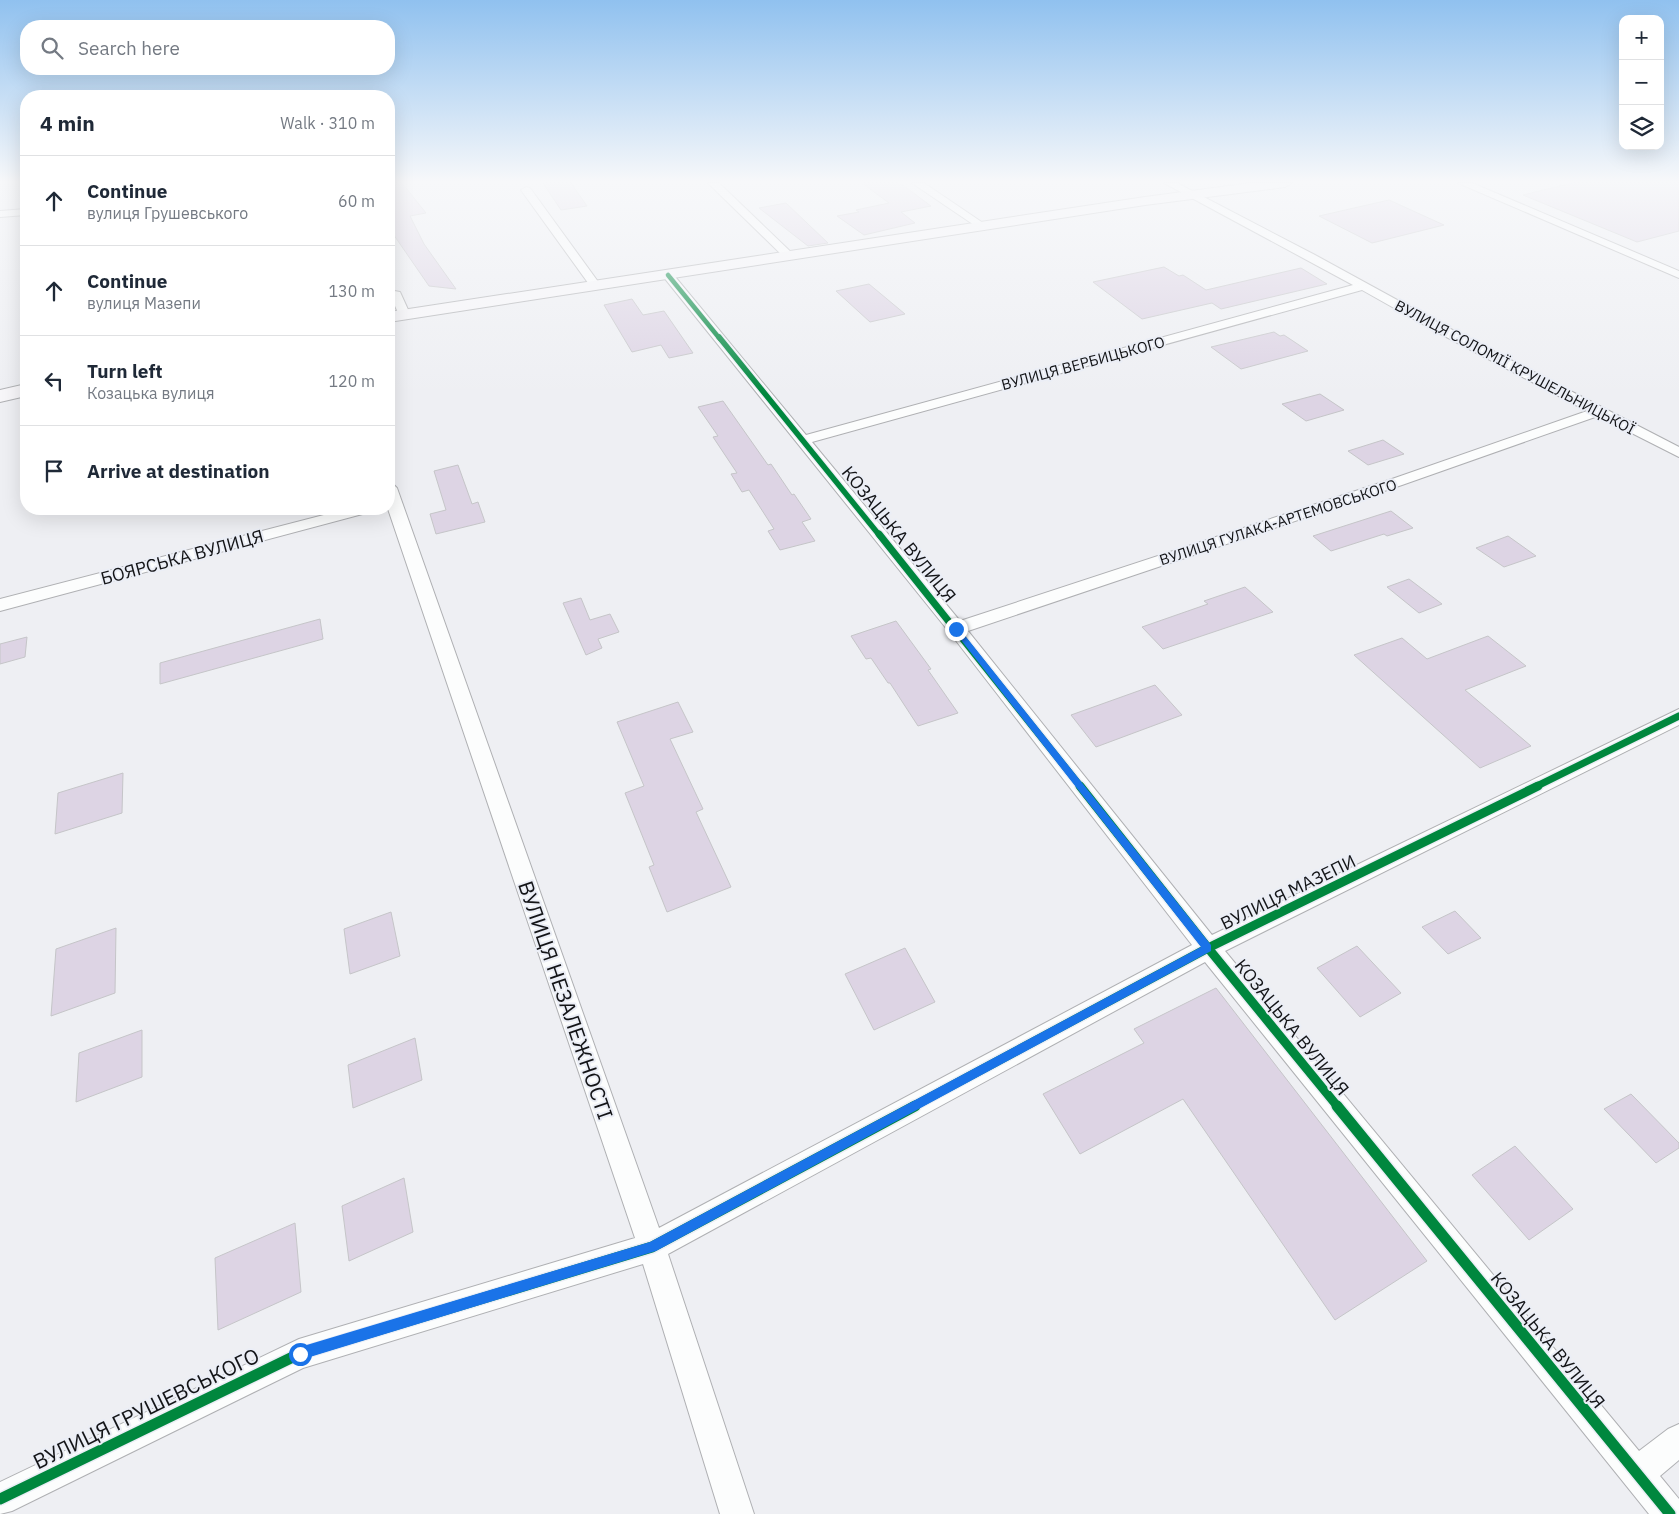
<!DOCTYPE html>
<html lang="en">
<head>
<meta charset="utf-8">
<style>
	:root { --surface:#fff; --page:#f6f6f7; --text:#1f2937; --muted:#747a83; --line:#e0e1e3 }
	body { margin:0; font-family:"IBM Plex Sans",sans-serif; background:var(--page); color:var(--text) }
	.controls { position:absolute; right:15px; top:15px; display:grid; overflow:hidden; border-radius:10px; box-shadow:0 5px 20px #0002 }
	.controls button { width:45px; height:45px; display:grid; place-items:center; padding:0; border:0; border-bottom:1px solid var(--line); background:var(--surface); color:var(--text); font:25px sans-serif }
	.stop { position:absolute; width:15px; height:15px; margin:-11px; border:4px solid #1a73e8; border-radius:50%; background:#fff }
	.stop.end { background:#1a73e8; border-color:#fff; box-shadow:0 1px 5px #0008 }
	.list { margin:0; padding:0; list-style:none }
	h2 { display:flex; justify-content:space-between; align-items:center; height:65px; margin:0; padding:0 20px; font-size:21px }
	h2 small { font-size:16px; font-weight:400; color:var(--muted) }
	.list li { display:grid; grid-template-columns:32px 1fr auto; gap:15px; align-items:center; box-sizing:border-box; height:90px; padding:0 20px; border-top:1px solid var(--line) }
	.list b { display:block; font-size:19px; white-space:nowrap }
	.list p { margin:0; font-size:16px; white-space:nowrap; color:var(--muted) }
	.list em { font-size:16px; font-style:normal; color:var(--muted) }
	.icon { flex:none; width:28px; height:28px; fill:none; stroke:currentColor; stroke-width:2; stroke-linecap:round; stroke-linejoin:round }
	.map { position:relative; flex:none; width:1679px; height:1514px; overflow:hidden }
	.search { position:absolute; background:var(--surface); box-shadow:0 5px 20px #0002; left:20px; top:20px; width:375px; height:55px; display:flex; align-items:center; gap:12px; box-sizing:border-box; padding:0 18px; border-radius:20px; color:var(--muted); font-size:19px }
	.panel { position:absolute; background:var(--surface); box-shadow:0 5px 20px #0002; left:20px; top:90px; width:375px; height:425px; border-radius:20px }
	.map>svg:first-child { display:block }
	.building { fill:#ddd4e4; stroke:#c5c5c8 }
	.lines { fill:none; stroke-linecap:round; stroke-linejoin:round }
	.street-casing { stroke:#afb0b3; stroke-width:2 }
	.secondary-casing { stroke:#afb0b3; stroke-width:2 }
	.street { fill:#fcfdfd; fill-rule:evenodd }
	.secondary { fill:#f7f6f9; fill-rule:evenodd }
	.cycleway-far4-casing { stroke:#ebeef6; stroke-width:6 }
	.cycleway-far3-casing { stroke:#ebeef6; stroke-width:8 }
	.cycleway-far2-casing { stroke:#ebeef6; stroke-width:10 }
	.cycleway-far1-casing { stroke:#ebeef6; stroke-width:12 }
	.cycleway-casing { stroke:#ebeef6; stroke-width:14 }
	.cycleway-far4 { stroke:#00873e; stroke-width:4.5 }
	.cycleway-far3 { stroke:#00873e; stroke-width:5.5 }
	.cycleway-far2 { stroke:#00873e; stroke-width:7 }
	.cycleway-far1 { stroke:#00873e; stroke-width:9 }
	.cycleway { stroke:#00873e; stroke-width:11 }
	.route { fill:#1a73e8 }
	.labels { text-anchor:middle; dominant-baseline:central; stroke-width:4; stroke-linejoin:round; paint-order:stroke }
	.far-street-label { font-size:15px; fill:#131417; stroke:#ebeef6 }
	.street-label { font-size:18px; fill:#131417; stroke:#ebeef6 }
	.near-street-label { font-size:21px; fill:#131417; stroke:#ebeef6 }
</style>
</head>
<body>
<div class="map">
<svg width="1679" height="1514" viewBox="0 0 1679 1514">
	<rect width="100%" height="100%" fill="#eeeff3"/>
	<path class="building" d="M 389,183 L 402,183 L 426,213 L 410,216 L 424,244 L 456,289 L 429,286 L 389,228 Z
		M 543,183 L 571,183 L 587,206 L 561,210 Z
		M 862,183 L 900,183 L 931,206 L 901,212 L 915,223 L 864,235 L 837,216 L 859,212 L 856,210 L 889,203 Z
		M 1572,183 L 1679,183 L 1679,231 L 1637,242 L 1523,195 Z
		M 1389,200 L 1444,225 L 1372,243 L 1319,216 Z
		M 786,203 L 828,243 L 808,246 L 759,208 Z
		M 1164,267 L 1179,276 L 1183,275 L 1206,290 L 1301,268 L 1327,284 L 1221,309 L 1212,303 L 1142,319 L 1093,282 Z
		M 869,284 L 905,314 L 870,322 L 836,291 Z
		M 632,299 L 643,315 L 664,311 L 693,353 L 669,358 L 661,345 L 632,352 L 604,305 Z
		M 1274,332 L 1280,336 L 1284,335 L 1308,351 L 1241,369 L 1211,347 Z
		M 1320,394 L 1344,410 L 1306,421 L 1282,404 Z
		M 723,401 L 768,465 L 771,464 L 792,495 L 794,494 L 811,519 L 802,522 L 815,541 L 780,550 L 768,531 L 774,529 L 749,490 L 742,492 L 731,474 L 737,473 L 713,437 L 718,436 L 698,407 Z
		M 1383,440 L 1404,454 L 1368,465 L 1348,451 Z
		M 458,465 L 472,504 L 478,502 L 485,522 L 436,534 L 430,514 L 446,510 L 434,471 Z
		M 1391,511 L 1413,528 L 1387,536 L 1384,534 L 1331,551 L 1313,536 Z
		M 1508,536 L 1536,556 L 1504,567 L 1476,548 Z
		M 1409,579 L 1442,604 L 1419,613 L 1387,587 Z
		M 1245,587 L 1273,612 L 1163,649 L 1142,627 L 1208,604 L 1204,601 Z
		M 581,598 L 590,620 L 610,614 L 619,632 L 598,639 L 602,648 L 586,655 L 563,603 Z
		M 320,619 L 323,639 L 160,684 L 160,663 Z
		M 896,621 L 931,669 L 928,670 L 958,713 L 918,726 L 890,683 L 888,683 L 871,658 L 866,659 L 851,636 Z
		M 1488,636 L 1526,666 L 1465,690 L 1531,746 L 1480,768 L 1354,655 L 1402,638 L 1427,659 Z
		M 27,637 L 25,657 L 0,664 L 0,644 Z
		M 1155,685 L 1182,715 L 1096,747 L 1071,715 Z
		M 678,702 L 693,732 L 670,739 L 703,809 L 696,812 L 731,887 L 667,912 L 649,867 L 654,865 L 625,793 L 644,786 L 617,722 Z
		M 123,773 L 122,813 L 55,834 L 58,793 Z
		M 1455,911 L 1481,938 L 1448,954 L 1422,927 Z
		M 391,912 L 400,956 L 350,974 L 344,929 Z
		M 116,928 L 115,993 L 51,1016 L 56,949 Z
		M 1357,946 L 1401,993 L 1360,1017 L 1317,968 Z
		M 905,948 L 935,1002 L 874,1030 L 845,974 Z
		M 1216,988 L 1427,1261 L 1335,1320 L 1183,1099 L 1080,1154 L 1043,1094 L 1144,1043 L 1134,1029 Z
		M 142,1030 L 142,1077 L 76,1102 L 79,1053 Z
		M 415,1038 L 422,1080 L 353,1108 L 348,1065 Z
		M 1631,1094 L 1679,1143 L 1679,1148 L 1656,1163 L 1604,1109 Z
		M 1515,1146 L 1573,1209 L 1529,1240 L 1472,1175 Z
		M 404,1178 L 413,1232 L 349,1261 L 342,1206 Z
		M 295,1223 L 301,1292 L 218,1330 L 215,1258 Z"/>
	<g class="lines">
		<g class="street-casing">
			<path id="street" d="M 708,183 L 719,183 L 794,255 L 796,257 L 794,259 L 786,259 Z
				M 912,183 L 924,183 L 989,227 L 984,230 L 980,229 Z
				M 1164,183 L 1177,183 L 1315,255 L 1441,324 L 1679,447 L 1679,457 L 1598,416 L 1402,485 L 968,631 L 1212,935 L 1679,709 L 1679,725 L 1225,951 L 1639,1451 L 1668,1429 L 1679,1424 L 1679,1460 L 1660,1476 L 1679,1499 L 1679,1514 L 1649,1514 L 1205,962 L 668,1254 L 754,1514 L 720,1514 L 643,1264 L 303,1368 L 12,1511 L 0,1514 L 0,1482 L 299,1339 L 635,1238 L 388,509 L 389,483 L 394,485 L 397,488 L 659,1228 L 1192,945 L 950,633 L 662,275 L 664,273 L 672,273 L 806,435 L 1353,285 ZM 1362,290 L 1433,330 L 1587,411 L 1392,479 L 960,621 L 812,442 Z
				M 1458,183 L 1472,183 L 1679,271 L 1679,278 Z
				M 526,187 L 530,188 L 599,283 L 601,285 L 599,287 L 591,287 L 521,190 Z
				M 26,209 L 26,215 L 0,217 L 0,211 Z
				M 389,290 L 400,292 L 410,314 L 408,317 L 400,317 L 391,297 L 389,297 Z
				M 347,509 L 372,509 L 370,512 L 0,611 L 0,599 Z"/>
		</g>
		<g class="secondary-casing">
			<path id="secondary" d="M 1251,183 L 1292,183 L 1285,187 L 1145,205 L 389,322 L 389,312 L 1145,197 Z
				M 26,384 L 26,396 L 0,402 L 0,390 Z"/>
		</g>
		<use href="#street" class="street"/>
		<use href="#secondary" class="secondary"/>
		<g class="cycleway-far4-casing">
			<path id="cycleway-far4" d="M 668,275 L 720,339"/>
		</g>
		<g class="cycleway-far3-casing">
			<path id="cycleway-far3" d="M 719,337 L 880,536"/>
		</g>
		<g class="cycleway-far2-casing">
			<path id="cycleway-far2" d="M 879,534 L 1081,787
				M 1535,787 L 1679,716"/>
		</g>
		<g class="cycleway-far1-casing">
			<path id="cycleway-far1" d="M 1080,786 L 1208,948 L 1338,1107
				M 912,1107 L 1208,948 L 1538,786"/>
		</g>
		<g class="cycleway-casing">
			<path id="cycleway" d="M 1337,1106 L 1670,1514
				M 0,1499 L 299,1354 L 652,1247 L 915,1106"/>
		</g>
		<use href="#cycleway-far4" class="cycleway-far4"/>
		<use href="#cycleway-far3" class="cycleway-far3"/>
		<use href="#cycleway-far2" class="cycleway-far2"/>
		<use href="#cycleway-far1" class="cycleway-far1"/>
		<use href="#cycleway" class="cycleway"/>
	</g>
	<linearGradient id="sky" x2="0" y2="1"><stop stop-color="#90c1ef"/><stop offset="0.46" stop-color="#f7f8fa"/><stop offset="1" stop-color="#f7f8fa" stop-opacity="0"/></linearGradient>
	<rect width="1679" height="395" fill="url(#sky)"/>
	<path class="route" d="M 954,628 L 959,628 L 1211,945 L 1211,951 L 656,1251 L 300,1360 L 295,1358 L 293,1354 L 295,1349 L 300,1347 L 650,1242 L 1201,947 L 954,631 Z"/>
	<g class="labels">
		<g class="far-street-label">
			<text transform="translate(1083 363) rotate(-15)">ВУЛИЦЯ ВЕРБИЦЬКОГО</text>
			<text transform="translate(1515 367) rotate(28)">ВУЛИЦЯ СОЛОМІЇ КРУШЕЛЬНИЦЬКОЇ</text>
			<text transform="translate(1278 522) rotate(-18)">ВУЛИЦЯ ГУЛАКА-АРТЕМОВСЬКОГО</text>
		</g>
		<g class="street-label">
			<text transform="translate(899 534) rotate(51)">КОЗАЦЬКА ВУЛИЦЯ</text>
			<text transform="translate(182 557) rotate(-15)">БОЯРСЬКА ВУЛИЦЯ</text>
			<text transform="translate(1288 892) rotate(-26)">ВУЛИЦЯ МАЗЕПИ</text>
			<text transform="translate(1292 1027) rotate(51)">КОЗАЦЬКА ВУЛИЦЯ</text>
			<text transform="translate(1548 1340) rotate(51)">КОЗАЦЬКА ВУЛИЦЯ</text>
		</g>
		<g class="near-street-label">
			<text transform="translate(566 1000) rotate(71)">ВУЛИЦЯ НЕЗАЛЕЖНОСТІ</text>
			<text transform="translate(146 1408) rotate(-26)">ВУЛИЦЯ ГРУШЕВСЬКОГО</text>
		</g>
	</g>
</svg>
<div class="controls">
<button>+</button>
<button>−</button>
<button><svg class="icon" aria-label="layers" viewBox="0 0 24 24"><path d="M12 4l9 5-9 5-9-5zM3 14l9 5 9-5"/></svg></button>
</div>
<div class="stop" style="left:300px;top:1354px"></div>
<div class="stop end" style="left:956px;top:629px"></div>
<div class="search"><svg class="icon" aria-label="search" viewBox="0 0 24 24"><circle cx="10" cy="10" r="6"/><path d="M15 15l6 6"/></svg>Search here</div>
<section class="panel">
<h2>4 min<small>Walk · 310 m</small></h2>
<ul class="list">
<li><svg class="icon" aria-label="ahead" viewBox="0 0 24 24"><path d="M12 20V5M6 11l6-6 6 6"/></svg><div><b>Continue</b><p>вулиця Грушевського</p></div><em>60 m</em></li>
<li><svg class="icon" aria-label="ahead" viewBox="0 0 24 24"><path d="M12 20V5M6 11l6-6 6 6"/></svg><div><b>Continue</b><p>вулиця Мазепи</p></div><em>130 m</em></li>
<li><svg class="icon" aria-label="left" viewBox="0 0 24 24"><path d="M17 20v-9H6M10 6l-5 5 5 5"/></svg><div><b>Turn left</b><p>Козацька вулиця</p></div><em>120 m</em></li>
<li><svg class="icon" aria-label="arrive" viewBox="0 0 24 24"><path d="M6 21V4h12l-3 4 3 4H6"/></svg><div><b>Arrive at destination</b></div></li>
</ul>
</section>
</div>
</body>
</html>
